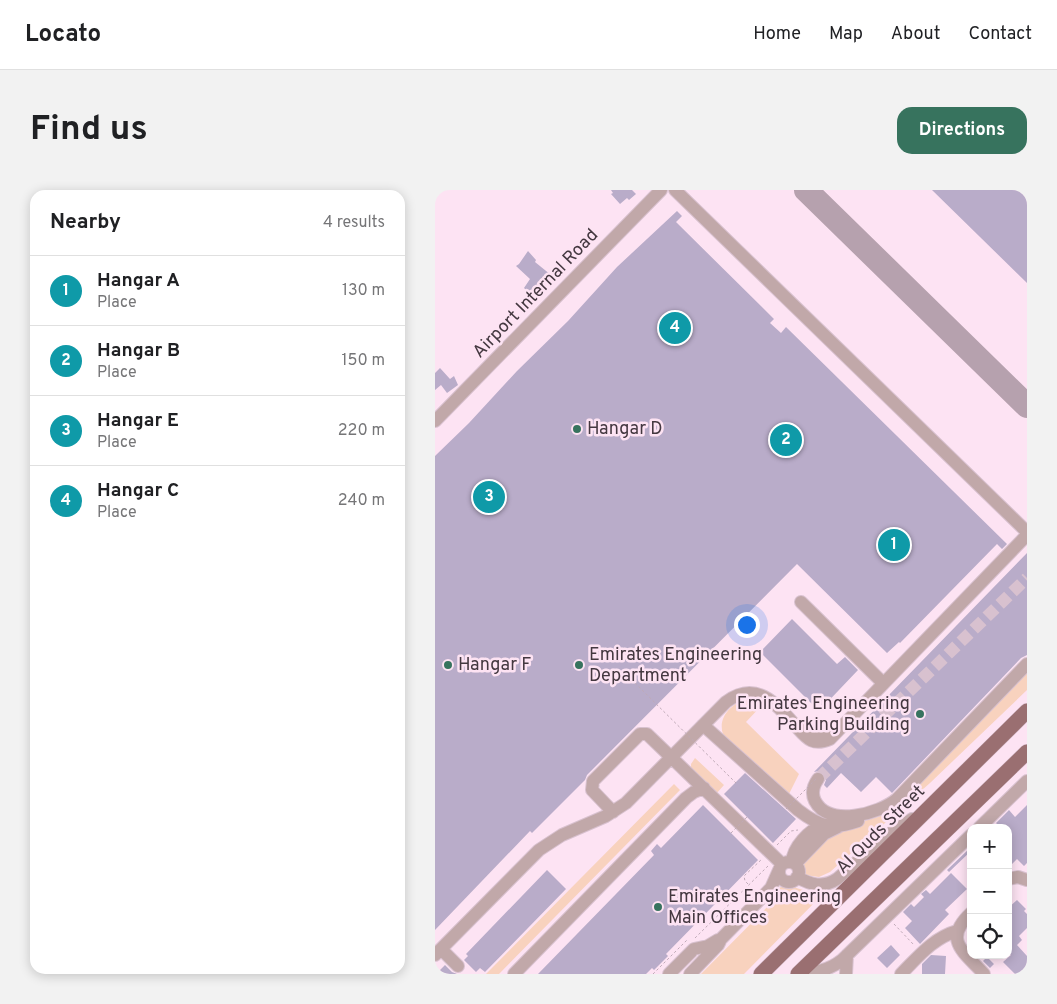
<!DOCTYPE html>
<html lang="en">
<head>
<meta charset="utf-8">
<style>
	:root { --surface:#fff; --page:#f2f2f2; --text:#202124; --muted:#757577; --line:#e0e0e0; --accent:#37735e }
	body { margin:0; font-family:Overpass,sans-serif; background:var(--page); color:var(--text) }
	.controls { position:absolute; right:15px; bottom:15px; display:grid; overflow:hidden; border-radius:10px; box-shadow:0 2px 12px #0003 }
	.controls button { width:45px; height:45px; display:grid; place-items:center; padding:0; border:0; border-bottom:1px solid var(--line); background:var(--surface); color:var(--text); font:25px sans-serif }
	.you { position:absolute; left:311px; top:434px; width:18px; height:18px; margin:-12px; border:4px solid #fff; border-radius:50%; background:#1a73e8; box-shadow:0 0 0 8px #1a73e833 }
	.badge { display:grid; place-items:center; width:32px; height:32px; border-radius:50%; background:var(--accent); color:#fff; font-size:16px; font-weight:700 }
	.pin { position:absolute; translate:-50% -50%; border:2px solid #fff; box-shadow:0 1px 5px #0006 }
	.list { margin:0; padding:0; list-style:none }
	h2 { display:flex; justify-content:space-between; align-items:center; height:65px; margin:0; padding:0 20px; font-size:21px }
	h2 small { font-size:16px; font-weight:400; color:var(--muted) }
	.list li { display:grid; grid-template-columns:32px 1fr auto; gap:15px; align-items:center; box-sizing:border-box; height:70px; padding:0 20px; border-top:1px solid var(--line) }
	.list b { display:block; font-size:19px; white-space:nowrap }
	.list p { margin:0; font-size:16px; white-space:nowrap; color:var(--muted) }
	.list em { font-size:16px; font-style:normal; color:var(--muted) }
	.icon { flex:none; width:28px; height:28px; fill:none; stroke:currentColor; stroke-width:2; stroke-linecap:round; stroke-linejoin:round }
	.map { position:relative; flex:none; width:592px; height:784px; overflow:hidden; border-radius:15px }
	header { display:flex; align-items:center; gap:30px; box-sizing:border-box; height:70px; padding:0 25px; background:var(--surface); border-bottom:1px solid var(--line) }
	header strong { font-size:24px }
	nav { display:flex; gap:28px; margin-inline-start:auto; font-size:18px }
	.intro { display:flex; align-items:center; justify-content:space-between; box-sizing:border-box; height:120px; padding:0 30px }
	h1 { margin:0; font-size:35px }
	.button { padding:12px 22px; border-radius:15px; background:var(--accent); color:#fff; font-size:18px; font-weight:700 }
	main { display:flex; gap:30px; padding:0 30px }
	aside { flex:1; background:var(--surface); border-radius:15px; box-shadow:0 2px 12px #0003 }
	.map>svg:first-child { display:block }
	.green { fill:#f8d2be }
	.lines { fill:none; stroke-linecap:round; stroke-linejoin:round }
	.taxiway { stroke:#b6a1ae; stroke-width:24 }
	.building { fill:#b9acc9 }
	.minor-tunnel { stroke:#d8c1cf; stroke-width:12; stroke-dasharray:12 6; stroke-linecap:butt }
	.minor-casing { stroke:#d8c1cf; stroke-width:14 }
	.major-casing { stroke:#d8c1cf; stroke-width:16 }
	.path { stroke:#bfaab7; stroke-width:1; stroke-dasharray:2.5 2.5; stroke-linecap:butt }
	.minor { stroke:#c1a8a9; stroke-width:12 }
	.major { stroke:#9a6f71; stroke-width:15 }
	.path-bridge { stroke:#bfaab7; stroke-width:1; stroke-dasharray:2.5 2.5; stroke-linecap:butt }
	.poi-dot { fill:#37735e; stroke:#fde3f3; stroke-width:2 }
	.labels { text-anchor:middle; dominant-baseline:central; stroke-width:5; stroke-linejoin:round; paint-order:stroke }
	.street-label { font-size:18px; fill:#443840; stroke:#fde3f3 }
	.poi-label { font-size:18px; fill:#443840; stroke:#fde3f3; text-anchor:start }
</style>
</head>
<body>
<header>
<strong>Locato</strong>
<nav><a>Home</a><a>Map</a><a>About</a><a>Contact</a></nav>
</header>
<div class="intro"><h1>Find us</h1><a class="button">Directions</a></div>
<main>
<aside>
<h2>Nearby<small>4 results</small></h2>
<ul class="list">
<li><span class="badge" style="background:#0f9aa8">1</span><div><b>Hangar A</b><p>Place</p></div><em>130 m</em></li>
<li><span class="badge" style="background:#0f9aa8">2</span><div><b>Hangar B</b><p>Place</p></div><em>150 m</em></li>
<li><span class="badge" style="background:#0f9aa8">3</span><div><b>Hangar E</b><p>Place</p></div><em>220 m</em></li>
<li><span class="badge" style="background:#0f9aa8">4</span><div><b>Hangar C</b><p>Place</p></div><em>240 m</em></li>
</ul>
</aside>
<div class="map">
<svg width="592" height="784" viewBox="0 0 592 784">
	<rect width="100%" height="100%" fill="#fde3f3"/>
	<path class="green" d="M 592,480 L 592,500 L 495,593 L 395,682 L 384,687 L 370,685 L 366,679 L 366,673 L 400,640 L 443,627 L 451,623 Z
		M 315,509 L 328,514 L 311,532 L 364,584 L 353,606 L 288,544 C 282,527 298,511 315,509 Z
		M 260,568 L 289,595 L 281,604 L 256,580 L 256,574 Z
		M 239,594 L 245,600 L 64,784 L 51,784 Z
		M 351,695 L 375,702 L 395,697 L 309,784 L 266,784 L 345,704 L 341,699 Z"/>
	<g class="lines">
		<path class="taxiway" d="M 371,0 L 592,216"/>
	</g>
	<path class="building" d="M 176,0 L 197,0 L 201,4 L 194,10 L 192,8 L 185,14 L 176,4 L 178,3 Z
		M 497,0 L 592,0 L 592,93 Z
		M 242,21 L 247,26 L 241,32 L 339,129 L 335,133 L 346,143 L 351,137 L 572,354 L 567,359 L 562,354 L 465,453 L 464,452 L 452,463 L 362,374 L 152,585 L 150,590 L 97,643 L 95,641 L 0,740 L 0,266 L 34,233 L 82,181 L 133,131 L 182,77 Z
		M 93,61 L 101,70 L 100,72 L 116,85 L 112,93 L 110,92 L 99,107 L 89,98 L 95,89 L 81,76 L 84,74 Z
		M 5,178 L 15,189 L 19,186 L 23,195 L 12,203 L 6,195 L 0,200 L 0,183 Z
		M 592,363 L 592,465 L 586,468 L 457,603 L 441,587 L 426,602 L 406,583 L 392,598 L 389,595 L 391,590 L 390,585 L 384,581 L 379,582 Z
		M 357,429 L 402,474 L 410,467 L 423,480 L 384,521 L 325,462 Z
		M 310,583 L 361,629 L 338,653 L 289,604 Z
		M 268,615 L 323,670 L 231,764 L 233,766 L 219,780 L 217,778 L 211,784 L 103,784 L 219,665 L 216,661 L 222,654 L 226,658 Z
		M 592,615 L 592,673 L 589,676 L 582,669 L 573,678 L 573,638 L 566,638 L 561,633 L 574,620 L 580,627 Z
		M 535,658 L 536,661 L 514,682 L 512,680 Z
		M 112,680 L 131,699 L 50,782 L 45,778 L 41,782 L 29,770 L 33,766 L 31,764 Z
		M 516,683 L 532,699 L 510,720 L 514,724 L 485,754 L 470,738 L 477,731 L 468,722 L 476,714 L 479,717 L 489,707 L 486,704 L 491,700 L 495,704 Z
		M 582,710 L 591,719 L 589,721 L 592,724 L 592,738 L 584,746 L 587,750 L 582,755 L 592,766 L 592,784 L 580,784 L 568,772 L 576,765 L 573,762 L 573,718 Z
		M 456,755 L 465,765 L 452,778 L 442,768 Z
		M 496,765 L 511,766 L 510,784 L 487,784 L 487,774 Z
		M 552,767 L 559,774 L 555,778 L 548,771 Z
		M 10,775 L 17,782 L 22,784 L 1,784 Z"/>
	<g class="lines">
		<path class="minor-tunnel" d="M 383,589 L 592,388"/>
		<g class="minor-casing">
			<path id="minor" d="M 240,0 L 592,342
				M 0,231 L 226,0
				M 366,412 L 448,493
				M 268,535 L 363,620 C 385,637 397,640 423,631
				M 365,538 C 377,545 391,544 403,537
				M 383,589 C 378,596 376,603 380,611 C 394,638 444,624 462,609 L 592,474
				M 178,622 L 157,600 L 158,591 L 205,544 L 212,544 L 347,674
				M 544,638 L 592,591
				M 357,672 C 358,657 374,640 388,635
				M344 682a10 10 0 1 1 20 0a10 10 0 1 1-20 0Z
				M 360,674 L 389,644 L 403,637
				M 362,687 C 376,695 388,698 402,689 L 453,645 L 477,629
				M 573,689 L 583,687 L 592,690
				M 536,723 C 507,750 529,762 549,784
				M 7,760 L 23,776
				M 0,765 L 104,660 L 127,645 L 171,626 L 191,613 L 291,512 C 320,490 340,512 359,534 C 371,547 376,557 395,549 L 592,345
				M 364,783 C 381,782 393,781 407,770 L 536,645
				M 79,784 L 251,608 L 259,602 L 269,598
				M 234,784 L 259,759 L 273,756 L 283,750
				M 255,784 L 283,755 L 286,749 L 336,698 L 344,680
				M 411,784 L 412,765
				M 466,784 C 483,767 498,748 522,741"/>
		</g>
		<g class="major-casing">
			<path id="major" d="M 326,784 L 592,521
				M 363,784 L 592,562"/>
		</g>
		<path class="path" d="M 342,655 L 356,641 L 363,640
			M 313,694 L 310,691 L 309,686 L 327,669
			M 459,734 L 479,755
			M 260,748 L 334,675
			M 218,784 L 252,750"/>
		<use href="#minor" class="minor"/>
		<use href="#major" class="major"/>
		<path class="path-bridge" d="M 200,493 L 301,593
			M 351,619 L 382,588
			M 296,643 L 312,627"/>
	</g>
	<g class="poi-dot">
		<circle cx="142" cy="239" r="5"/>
		<circle cx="13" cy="475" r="5"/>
		<circle cx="144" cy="475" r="5"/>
		<circle cx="485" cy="524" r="5"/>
		<circle cx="223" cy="717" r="5"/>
	</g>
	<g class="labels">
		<g class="street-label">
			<text transform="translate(101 104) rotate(-46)">Airport Internal Road</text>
			<text transform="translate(446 640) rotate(-45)">Al Quds Street</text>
		</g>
		<g class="poi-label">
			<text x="152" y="239">Hangar D</text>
			<text x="154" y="465">Emirates Engineering<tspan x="154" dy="21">Department</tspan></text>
			<text x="23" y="475">Hangar F</text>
			<text x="475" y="514" text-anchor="end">Emirates Engineering<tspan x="475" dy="21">Parking Building</tspan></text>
			<text x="233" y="707">Emirates Engineering<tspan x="233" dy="21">Main Offices</tspan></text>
		</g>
	</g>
</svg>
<div class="controls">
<button>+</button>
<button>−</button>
<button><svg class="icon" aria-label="locate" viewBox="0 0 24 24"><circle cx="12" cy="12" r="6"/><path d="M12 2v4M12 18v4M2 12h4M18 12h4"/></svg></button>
</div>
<div class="you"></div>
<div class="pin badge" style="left:459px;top:355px;background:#0f9aa8">1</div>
<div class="pin badge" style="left:351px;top:250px;background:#0f9aa8">2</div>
<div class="pin badge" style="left:54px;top:307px;background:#0f9aa8">3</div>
<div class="pin badge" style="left:240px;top:138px;background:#0f9aa8">4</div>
</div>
</main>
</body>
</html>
